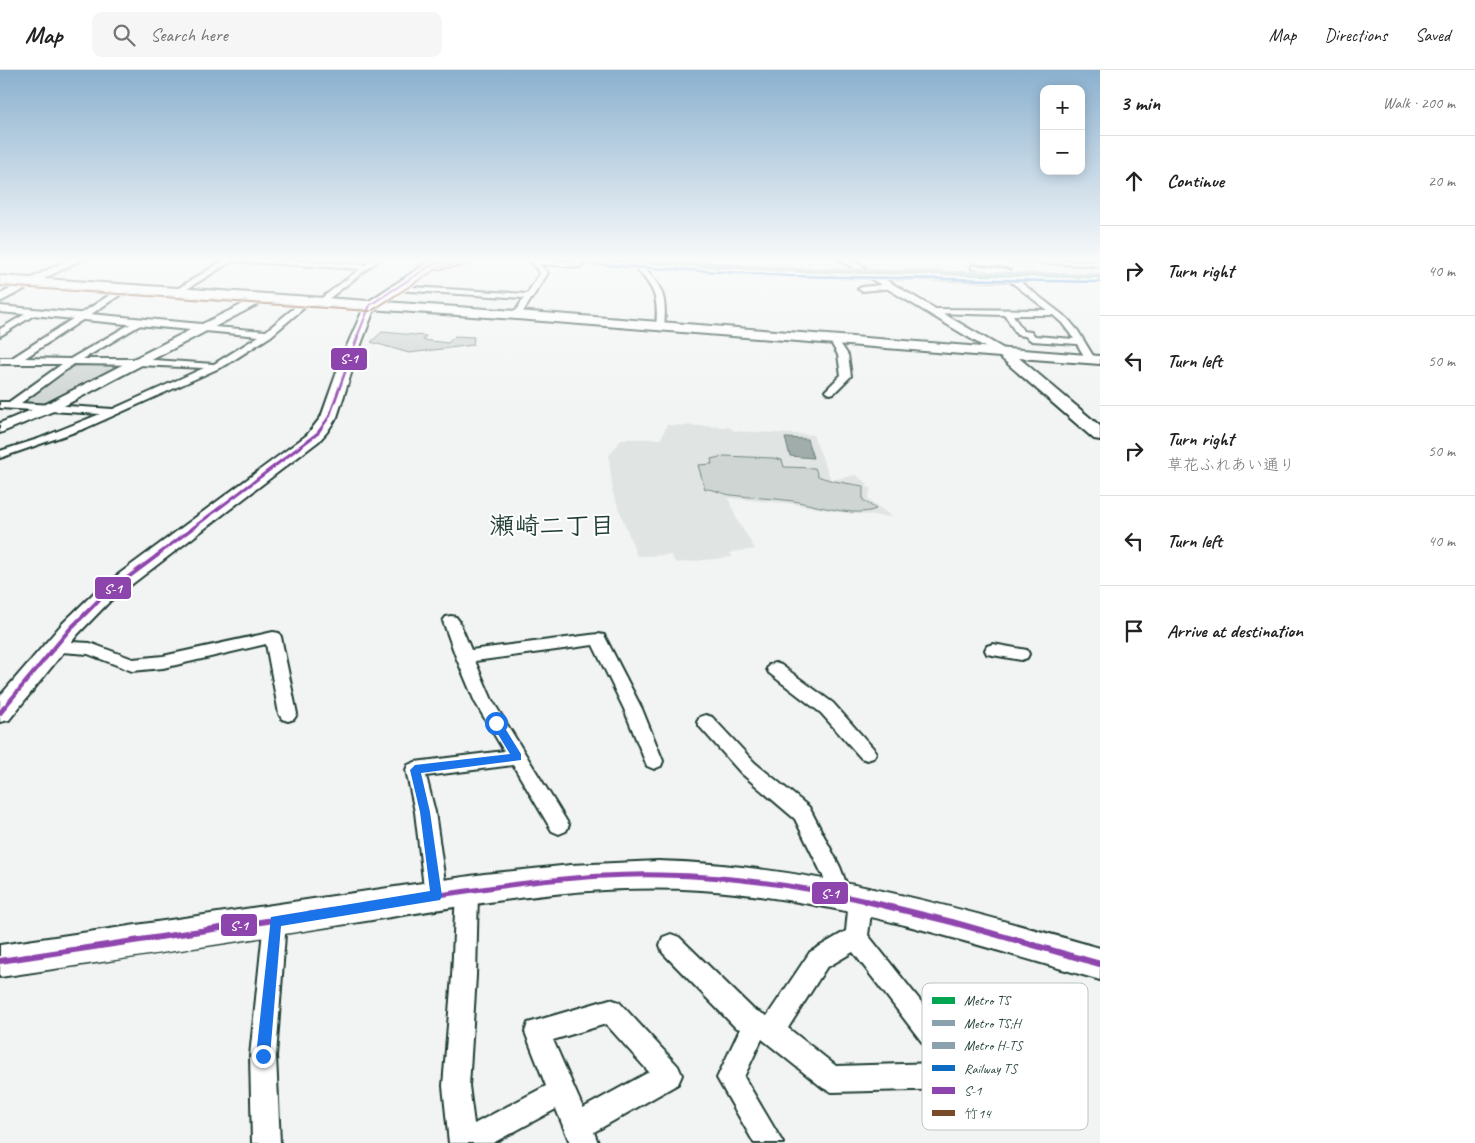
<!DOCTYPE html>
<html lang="en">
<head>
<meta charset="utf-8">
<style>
	:root { --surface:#fff; --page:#f6f6f6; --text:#222; --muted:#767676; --line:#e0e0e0 }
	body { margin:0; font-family:Caveat,"Klee One",sans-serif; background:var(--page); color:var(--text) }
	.controls { position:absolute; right:15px; top:15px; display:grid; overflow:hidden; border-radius:10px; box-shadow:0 2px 12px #0003 }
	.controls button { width:45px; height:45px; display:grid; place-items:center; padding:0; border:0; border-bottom:1px solid var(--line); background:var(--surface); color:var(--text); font:25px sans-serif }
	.stop { position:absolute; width:15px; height:15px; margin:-11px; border:4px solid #1a73e8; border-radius:50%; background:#fff }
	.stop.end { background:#1a73e8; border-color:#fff; box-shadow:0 1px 5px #0008 }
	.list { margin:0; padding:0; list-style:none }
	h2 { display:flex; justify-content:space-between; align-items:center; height:65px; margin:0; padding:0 20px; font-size:21px }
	h2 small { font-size:16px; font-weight:400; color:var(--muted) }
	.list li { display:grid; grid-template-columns:32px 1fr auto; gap:15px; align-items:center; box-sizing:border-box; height:90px; padding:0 20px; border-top:1px solid var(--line) }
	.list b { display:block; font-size:19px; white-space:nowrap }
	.list p { margin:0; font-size:16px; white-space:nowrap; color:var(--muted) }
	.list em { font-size:16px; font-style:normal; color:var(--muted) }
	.icon { flex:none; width:28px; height:28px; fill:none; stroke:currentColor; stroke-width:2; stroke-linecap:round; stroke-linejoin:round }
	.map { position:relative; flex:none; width:1100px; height:1073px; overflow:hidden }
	header { display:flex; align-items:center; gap:30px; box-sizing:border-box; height:70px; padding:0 25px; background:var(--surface); border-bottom:1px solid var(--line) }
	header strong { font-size:24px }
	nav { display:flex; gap:28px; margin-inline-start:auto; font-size:18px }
	.search { width:350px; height:45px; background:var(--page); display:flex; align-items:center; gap:12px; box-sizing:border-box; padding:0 18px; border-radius:10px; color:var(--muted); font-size:19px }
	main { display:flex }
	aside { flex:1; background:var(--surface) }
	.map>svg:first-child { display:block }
	.built { fill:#e0e4e3 }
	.green { fill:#ced5d3; stroke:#768984 }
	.water { fill:#a1adaa; stroke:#6d807b }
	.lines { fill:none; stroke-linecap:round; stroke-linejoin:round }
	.street-casing { stroke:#1f3d34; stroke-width:4 }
	.secondary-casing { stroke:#1f3d34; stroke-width:4 }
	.primary-casing { stroke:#1f3d34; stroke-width:4 }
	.street { fill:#fff; fill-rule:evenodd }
	.secondary { fill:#fff; fill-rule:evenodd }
	.primary { fill:#fff; fill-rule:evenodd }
	.bus-1-far5-casing { stroke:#fff; stroke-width:4 }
	.bus-1-far4-casing { stroke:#fff; stroke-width:5 }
	.bus-1-far3-casing { stroke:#fff; stroke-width:6 }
	.bus-1-far2-casing { stroke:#fff; stroke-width:8 }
	.bus-1-far1-casing { stroke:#fff; stroke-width:9 }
	.bus-1-casing { stroke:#fff; stroke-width:10 }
	.bus-2-casing { stroke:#fff; stroke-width:4 }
	.bus-1-far5 { stroke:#8e44ad; stroke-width:2 }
	.bus-1-far4 { stroke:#8e44ad; stroke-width:2.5 }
	.bus-1-far3 { stroke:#8e44ad; stroke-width:3 }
	.bus-1-far2 { stroke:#8e44ad; stroke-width:4 }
	.bus-1-far1 { stroke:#8e44ad; stroke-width:5 }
	.bus-1 { stroke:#8e44ad; stroke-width:6 }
	.bus-2 { stroke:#7a4b2a; stroke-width:2 }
	.rail-1-casing { stroke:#fff; stroke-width:4.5 }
	.rail-1 { stroke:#0f6cc3; stroke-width:2.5 }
	.metro-1-casing { stroke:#fff; stroke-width:4.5 }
	.metro-2-casing { stroke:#fff; stroke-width:4.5 }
	.metro-3-casing { stroke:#fff; stroke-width:4.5 }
	.metro-1 { stroke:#00a651; stroke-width:2.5 }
	.metro-2 { stroke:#8ba2ae; stroke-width:2.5 }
	.metro-3 { stroke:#8ba2ae; stroke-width:2.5 }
	.route { fill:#1a73e8 }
	.labels { text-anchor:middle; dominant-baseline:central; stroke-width:4; stroke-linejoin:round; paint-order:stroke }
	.neighbourhood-label { font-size:25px; font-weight:bold; fill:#1f3d34; stroke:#fff }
	.key { fill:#fff; stroke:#bcc5c2; stroke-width:1 }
	.key-label { font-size:14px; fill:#1f3d34 }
	.line-badge { stroke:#fff; stroke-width:2 }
	.badge-label { font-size:14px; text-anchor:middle; font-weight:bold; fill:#fff }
</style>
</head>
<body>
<header>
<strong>Map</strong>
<div class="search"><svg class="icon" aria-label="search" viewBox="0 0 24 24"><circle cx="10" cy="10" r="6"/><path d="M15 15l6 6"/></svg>Search here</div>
<nav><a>Map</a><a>Directions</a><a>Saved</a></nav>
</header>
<main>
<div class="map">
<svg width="1100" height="1073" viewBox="0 0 1100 1073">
	<rect width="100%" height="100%" fill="#f2f3f3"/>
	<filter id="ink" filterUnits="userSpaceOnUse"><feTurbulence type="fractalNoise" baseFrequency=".02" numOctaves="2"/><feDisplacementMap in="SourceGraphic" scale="10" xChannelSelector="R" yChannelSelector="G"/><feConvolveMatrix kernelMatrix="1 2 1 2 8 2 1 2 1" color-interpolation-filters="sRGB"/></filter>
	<g filter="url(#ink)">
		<path class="built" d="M 667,355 L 728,357 L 735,361 L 813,365 L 831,410 L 856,405 L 868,414 L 866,417 L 871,418 L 868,429 L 892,447 L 846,443 L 794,434 L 728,428 L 737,450 L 755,479 L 730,482 L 732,487 L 676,493 L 671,485 L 637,486 L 613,423 L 609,386 L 622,369 L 661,369 Z"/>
		<path class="green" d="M 382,262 L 426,266 L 423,270 L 448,273 L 455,266 L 474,267 L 473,275 L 409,283 L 371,272 Z
			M 76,293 L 130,294 L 50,335 L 21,332 Z
			M 724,386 L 773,388 L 782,390 L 784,397 L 815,398 L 818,406 C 832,412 848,413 863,416 L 863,430 L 876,439 C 855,448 816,435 793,431 C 773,428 752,428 731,425 C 722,424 715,419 705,419 L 698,395 L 712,394 L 711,389 Z"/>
		<path class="water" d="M 785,368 L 807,369 L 813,388 L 790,386 Z"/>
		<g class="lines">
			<g class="street-casing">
				<path id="street" d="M 226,189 L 264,189 L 365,195 L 373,189 L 380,189 L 322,234 L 319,234 L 319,230 L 360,199 L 232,191 L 179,224 L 172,222 Z
					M 532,189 L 579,193 L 583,195 L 579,197 L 540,194 L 548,203 L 521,245 L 517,247 L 513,245 L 524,228 L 395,220 L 391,218 L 395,216 L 527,224 L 540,203 L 530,191 Z
					M 566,189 L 635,192 L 639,190 L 642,193 C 795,203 947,206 1100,207 L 1100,211 L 1019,211 L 1068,249 L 1078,261 L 1095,289 L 1093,291 L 1087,291 L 1077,274 L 1032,271 L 1025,266 L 1017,265 L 1005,245 L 934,243 L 930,241 L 934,239 L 1047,240 L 1010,211 L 834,207 L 643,197 C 663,217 667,228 664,256 L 660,259 L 656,256 C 659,227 654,218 635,197 L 569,191 ZM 1013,245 L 1053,245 L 1062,253 L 1074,269 L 1035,266 L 1031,262 L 1023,261 Z
					M 1009,189 L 1100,192 L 1100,196 L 1012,191 Z
					M 972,195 L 1006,199 L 1010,201 L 1006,203 L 975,199 L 972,199 Z
					M 890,214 L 894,216 L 893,218 L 862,221 L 858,219 L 862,217 Z
					M 122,217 L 129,219 L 25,288 L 70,289 L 139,249 L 143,252 L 142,254 L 83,289 L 139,289 L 214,294 L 259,266 L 205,261 L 201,258 L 202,256 L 266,261 L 305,229 L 312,231 L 271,266 L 226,295 L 86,358 L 0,388 L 0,381 L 38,369 L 100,344 L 0,338 L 0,332 L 9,332 L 62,294 L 0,294 L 0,288 L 12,288 ZM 74,294 L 139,295 L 204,298 L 113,339 L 21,333 Z
					M 32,240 L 39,242 L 0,266 L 0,259 Z
					M 833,266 L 836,267 L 848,285 L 851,306 L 834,323 L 830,324 L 825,321 L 841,305 L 838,285 L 829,269 Z
					M 451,546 L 456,547 L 459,551 L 471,580 L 598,564 L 604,565 L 642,639 L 663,691 L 661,696 L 654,699 L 647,696 L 624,639 L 593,575 L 475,591 L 492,630 L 569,755 L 566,761 L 559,764 L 552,761 L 513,695 L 426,706 L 435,742 L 447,826 L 444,833 L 436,836 L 428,833 L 425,826 L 415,742 L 406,700 L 408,695 L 415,692 L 504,681 L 475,632 L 456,587 L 443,551 L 446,547 Z
					M 273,562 L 279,563 L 281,567 L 297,644 L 294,649 L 288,651 L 282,649 L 279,644 L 266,574 L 163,598 L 132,601 L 88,584 L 48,581 L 46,577 L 48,573 L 54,571 L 90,573 L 133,589 L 163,586 Z
					M 993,574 L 1027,580 L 1029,584 L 1027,588 L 1021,590 L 987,584 L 985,580 L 987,576 Z
					M 775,593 L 781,595 L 833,633 L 873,678 L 876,683 L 873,688 L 867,690 L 861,688 L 821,643 L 769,603 L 767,599 L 769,595 Z
					M 706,645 L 712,647 L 755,693 L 809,737 L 840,797 L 851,826 L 848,833 L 840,836 L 832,833 L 823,806 L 795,749 L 741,703 L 700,657 L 697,652 L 700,647 Z
					M 467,811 L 475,814 L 478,821 L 476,906 L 469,1016 L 474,1054 L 546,1016 L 525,962 L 528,953 L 610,929 L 619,932 L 678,996 L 682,1005 L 678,1014 L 594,1062 L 598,1073 L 570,1073 L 556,1039 L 493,1073 L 449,1073 L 443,1016 L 452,906 L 456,821 L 459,814 ZM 606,954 L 649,1002 L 583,1038 L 553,970 Z
					M 860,820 L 868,823 L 871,830 L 871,843 L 868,865 L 969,992 L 995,992 L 1058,1022 L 1062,1031 L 1058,1040 L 1049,1044 L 994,1018 L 832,1022 L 823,1018 L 762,969 L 744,1007 L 783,1073 L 754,1073 L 717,1008 L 740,959 L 735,957 L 663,883 L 660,875 L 663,867 L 671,864 L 679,867 L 753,939 L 767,946 L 810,882 L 846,861 L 849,830 L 852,823 ZM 853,882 L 938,993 L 836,996 L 788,958 L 826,898 Z
					M 275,840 L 283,843 L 286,851 L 276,986 L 280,1073 L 252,1073 L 250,986 L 264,851 L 267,843 Z"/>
			</g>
			<g class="secondary-casing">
				<path id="secondary" d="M 69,189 L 82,189 L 0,232 L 0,224 Z
					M 449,189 L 474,189 L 469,192 L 436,197 L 375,237 L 357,285 L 337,347 L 327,362 L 319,371 L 110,531 L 78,564 L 9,650 L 0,652 L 0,626 L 62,554 L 96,521 L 307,365 L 321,347 L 343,285 L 366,233 L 429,192 Z
					M 838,189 L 850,189 L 1009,282 L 1003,286 L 998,285 Z
					M 262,225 L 266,226 L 268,228 L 266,230 L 56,340 L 0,363 L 0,353 L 46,334 L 190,260 L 0,242 L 0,236 L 202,254 Z
					M 658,791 C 810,795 954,837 1100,878 L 1100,910 C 969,873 838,829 701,820 C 591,813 480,833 372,850 C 248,870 124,889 0,907 L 0,875 L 484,804 L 571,795 Z"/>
			</g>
			<g class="primary-casing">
				<path id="primary" d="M 0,206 L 517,241 L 1100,286 L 1100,294 L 1019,288 L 1100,356 L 1100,370 L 1094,369 L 1000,287 L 517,249 L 0,214 Z"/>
			</g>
			<use href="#street" class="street"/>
			<use href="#secondary" class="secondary"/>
			<use href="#primary" class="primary"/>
			<g class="bus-1-far5-casing">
				<path id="bus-1-far5" d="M 357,267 L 370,235 L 433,194 L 469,189"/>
			</g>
			<g class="bus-1-far4-casing">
				<path id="bus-1-far4" d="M 317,364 L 329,347 L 358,266"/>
			</g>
			<g class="bus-1-far3-casing">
				<path id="bus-1-far3" d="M 156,486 L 318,363"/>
			</g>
			<g class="bus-1-far2-casing">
				<path id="bus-1-far2" d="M 3,639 L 70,559 L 103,526 L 158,485"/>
			</g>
			<g class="bus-1-far1-casing">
				<path id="bus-1-far1" d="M 0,643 L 4,638
					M 393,832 C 481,819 571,803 661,805 C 731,806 802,816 871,832"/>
			</g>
			<g class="bus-1-casing">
				<path id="bus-1" d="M 866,831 L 952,852 L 1100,894
					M 0,891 L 401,831"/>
			</g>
			<g class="bus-2-casing">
				<path id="bus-2" d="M 0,216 L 370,241
					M 373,240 L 435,200 L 470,195"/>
			</g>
			<use href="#bus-1-far5" class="bus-1-far5"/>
			<use href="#bus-1-far4" class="bus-1-far4"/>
			<use href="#bus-1-far3" class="bus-1-far3"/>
			<use href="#bus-1-far2" class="bus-1-far2"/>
			<use href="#bus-1-far1" class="bus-1-far1"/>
			<use href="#bus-1" class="bus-1"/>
			<use href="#bus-2" class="bus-2"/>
			<g class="rail-1-casing">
				<path id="rail-1" d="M 602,195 L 791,206 L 1100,212"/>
			</g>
			<use href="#rail-1" class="rail-1"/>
			<g class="metro-1-casing">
				<path id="metro-1" d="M 589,189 L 795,201 L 1100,207"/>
			</g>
			<g class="metro-2-casing">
				<path id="metro-2" d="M 602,189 L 791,200 L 1100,206"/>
			</g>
			<g class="metro-3-casing">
				<path id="metro-3" d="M 638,189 L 796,199 L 1100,205"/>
			</g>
			<use href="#metro-1" class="metro-1"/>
			<use href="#metro-2" class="metro-2"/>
			<use href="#metro-3" class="metro-3"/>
		</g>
	</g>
	<linearGradient id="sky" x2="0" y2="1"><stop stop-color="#8bb1cf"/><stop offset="0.56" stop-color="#f9fafa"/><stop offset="1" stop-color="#f9fafa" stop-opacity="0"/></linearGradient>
	<rect width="1100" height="339" fill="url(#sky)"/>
	<path class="route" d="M 496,649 L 500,650 L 521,684 L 521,690 L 421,703 L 430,742 L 442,826 L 440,830 L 281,856 L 270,986 L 268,991 L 263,993 L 258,991 L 256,986 L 271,847 L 430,821 L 420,742 L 410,700 L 415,695 L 510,684 L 491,653 Z"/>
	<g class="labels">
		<g class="neighbourhood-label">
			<text x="552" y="456">瀬崎二丁目</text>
		</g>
	</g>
	<rect x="922" y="913" width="166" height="147" rx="8" class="key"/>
	<rect x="932" y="927" width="23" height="7" fill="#00a651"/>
	<rect x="932" y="950" width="23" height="6" fill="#8ba2ae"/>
	<rect x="932" y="972" width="23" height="7" fill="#8ba2ae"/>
	<rect x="932" y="995" width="23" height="6" fill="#0f6cc3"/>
	<rect x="932" y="1017" width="23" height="7" fill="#8e44ad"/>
	<rect x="932" y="1040" width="23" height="6" fill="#7a4b2a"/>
	<g class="key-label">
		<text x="964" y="935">Metro TS</text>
		<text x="964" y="958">Metro TS;H</text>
		<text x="964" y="980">Metro H-TS</text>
		<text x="964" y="1003">Railway TS</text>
		<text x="964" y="1025">S-1</text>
		<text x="964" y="1048">竹14</text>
	</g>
	<g class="line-badge">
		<rect x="330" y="277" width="38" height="24" rx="5" fill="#8e44ad"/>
		<rect x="94" y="506" width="38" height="24" rx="5" fill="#8e44ad"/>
		<rect x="811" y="811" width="38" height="24" rx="5" fill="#8e44ad"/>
		<rect x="220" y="843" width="38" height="24" rx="5" fill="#8e44ad"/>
	</g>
	<g class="badge-label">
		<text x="349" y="293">S-1</text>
		<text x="113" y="523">S-1</text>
		<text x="830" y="828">S-1</text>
		<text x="239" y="860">S-1</text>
	</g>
</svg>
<div class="controls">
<button>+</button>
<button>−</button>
</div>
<div class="stop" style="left:496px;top:653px"></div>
<div class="stop end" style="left:263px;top:986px"></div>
</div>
<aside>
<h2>3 min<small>Walk · 200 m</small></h2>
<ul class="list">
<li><svg class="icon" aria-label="ahead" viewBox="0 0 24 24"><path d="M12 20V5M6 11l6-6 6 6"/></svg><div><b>Continue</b></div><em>20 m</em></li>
<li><svg class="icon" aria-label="right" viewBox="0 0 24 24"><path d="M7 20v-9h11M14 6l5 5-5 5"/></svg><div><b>Turn right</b></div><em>40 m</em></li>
<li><svg class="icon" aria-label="left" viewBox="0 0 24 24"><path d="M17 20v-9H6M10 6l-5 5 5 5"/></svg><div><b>Turn left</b></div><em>50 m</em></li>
<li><svg class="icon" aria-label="right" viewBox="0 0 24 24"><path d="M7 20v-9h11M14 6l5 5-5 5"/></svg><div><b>Turn right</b><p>草花ふれあい通り</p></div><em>50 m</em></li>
<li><svg class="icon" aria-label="left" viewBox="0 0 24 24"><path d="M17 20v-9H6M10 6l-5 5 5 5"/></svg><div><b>Turn left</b></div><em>40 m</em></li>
<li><svg class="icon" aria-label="arrive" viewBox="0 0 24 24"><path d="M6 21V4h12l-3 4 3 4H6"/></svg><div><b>Arrive at destination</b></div></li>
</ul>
</aside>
</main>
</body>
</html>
